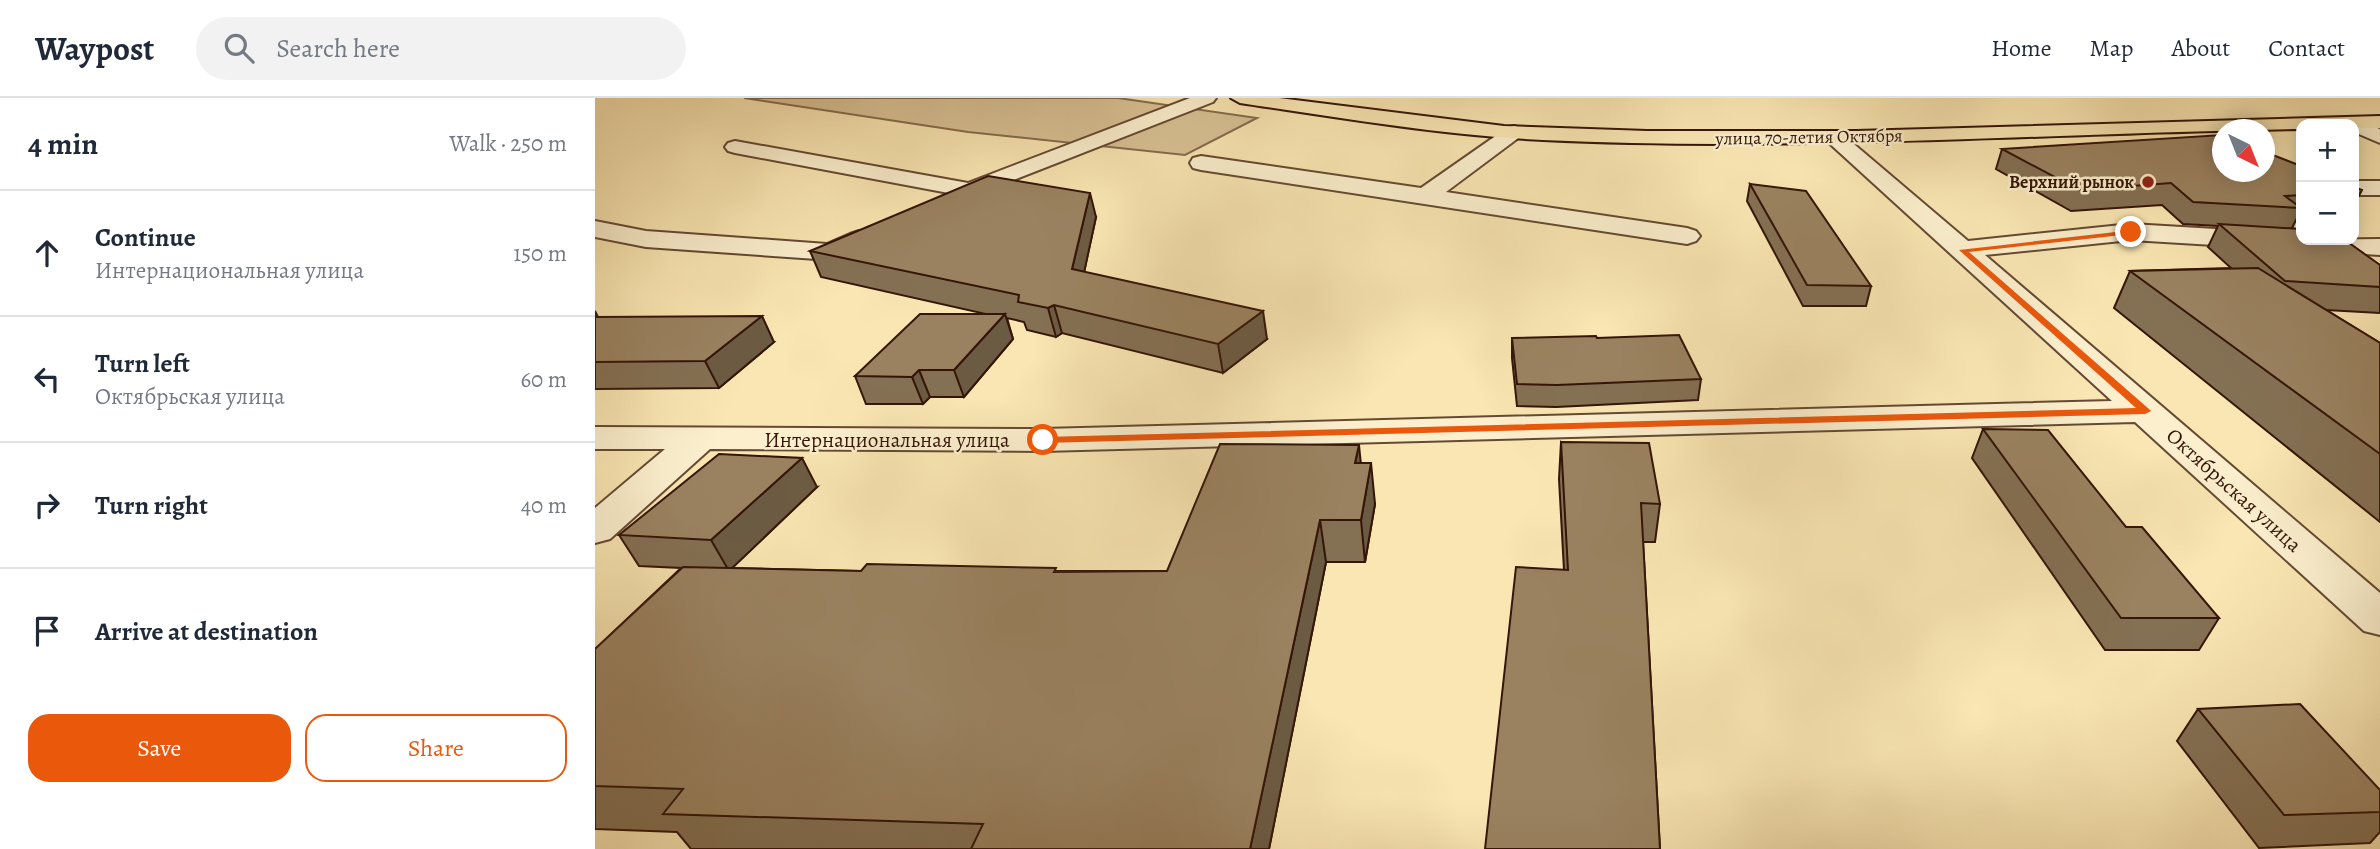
<!DOCTYPE html>
<html lang="en">
<head>
<meta charset="utf-8">
<style>
	:root { --surface:#fff; --page:#f2f2f3; --text:#1f2937; --muted:#747a83; --line:#e0e1e3; --accent:#ea580c }
	body { margin:0; font-family:Alegreya,serif; background:var(--page); color:var(--text) }
	.controls { position:absolute; right:21px; top:21px; display:grid; overflow:hidden; border-radius:14px; box-shadow:0 4px 18px #0003 }
	.controls button { width:63px; height:63px; display:grid; place-items:center; padding:0; border:0; border-bottom:2px solid var(--line); background:var(--surface); color:var(--text); font:35px sans-serif }
	.compass { position:absolute; left:1617px; top:21px; width:63px; height:63px; border-radius:50%; background:var(--surface); box-shadow:0 4px 18px #0003; rotate:137deg }
	.stop { position:absolute; width:21px; height:21px; margin:-16px; border:5px solid #ea580c; border-radius:50%; background:#fff }
	.stop.end { background:#ea580c; border-color:#fff; box-shadow:0 2px 7px #0008 }
	.list { margin:0; padding:0; list-style:none }
	h2 { display:flex; justify-content:space-between; align-items:center; height:91px; margin:0; padding:0 28px; font-size:30px }
	h2 small { font-size:23px; font-weight:400; color:var(--muted) }
	.list li { display:grid; grid-template-columns:46px 1fr auto; gap:21px; align-items:center; box-sizing:border-box; height:126px; padding:0 28px; border-top:2px solid var(--line) }
	.list b { display:block; font-size:26px; white-space:nowrap }
	.list p { margin:0; font-size:23px; white-space:nowrap; color:var(--muted) }
	.list em { font-size:23px; font-style:normal; color:var(--muted) }
	.actions { display:flex; gap:14px; padding:21px 28px }
	.actions a { flex:1; padding:16px 0; border:2px solid var(--accent); border-radius:21px; text-align:center; font-size:24px; color:var(--accent) }
	.actions .main { background:var(--accent); color:#fff }
	.icon { flex:none; width:38px; height:38px; fill:none; stroke:currentColor; stroke-width:2; stroke-linecap:round; stroke-linejoin:round }
	.map { position:relative; flex:none; width:1785px; height:751px; overflow:hidden }
	header { display:flex; align-items:center; gap:42px; box-sizing:border-box; height:98px; padding:0 35px; background:var(--surface); border-bottom:2px solid var(--line) }
	header strong { font-size:33px }
	nav { display:flex; gap:38px; margin-inline-start:auto; font-size:24px }
	.search { width:490px; height:63px; background:var(--page); display:flex; align-items:center; gap:18px; box-sizing:border-box; padding:0 24px; border-radius:38px; color:var(--muted); font-size:26px }
	main { display:flex }
	aside { flex:1; background:var(--surface) }
	.map>svg:first-child { display:block }
	.green { fill:#d8c295; stroke:#866c4e; stroke-width:2 }
	.lines { fill:none; stroke-linecap:round; stroke-linejoin:round }
	.minor-casing { stroke:#654932; stroke-width:4 }
	.major-casing { stroke:#341508; stroke-width:4 }
	.minor { fill:#fbefcd; fill-rule:evenodd }
	.major { fill:#f9e6b2; fill-rule:evenodd }
	.wall { fill:#847053; stroke:#341508; stroke-width:2 }
	.shaded-wall { fill:#6c5b43; stroke:#341508; stroke-width:2 }
	.building { fill:#9a8260; stroke:#341508; stroke-width:2 }
	.route { fill:#ea580c }
	.poi-dot { fill:#8f2418; stroke:#fbefcd; stroke-width:2.5 }
	.labels { text-anchor:middle; dominant-baseline:central; stroke-width:5; stroke-linejoin:round; paint-order:stroke }
	.far-street-label { font-size:18px; fill:#341508; stroke:#fbefcd }
	.far-poi-label { font-size:18px; font-weight:bold; fill:#341508; stroke:#fbefcd; text-anchor:end }
	.street-label { font-size:21px; fill:#341508; stroke:#fbefcd }
</style>
</head>
<body>
<header>
<strong>Waypost</strong>
<div class="search"><svg class="icon" aria-label="search" viewBox="0 0 24 24"><circle cx="10" cy="10" r="6"/><path d="M15 15l6 6"/></svg>Search here</div>
<nav><a>Home</a><a>Map</a><a>About</a><a>Contact</a></nav>
</header>
<main>
<aside>
<h2>4 min<small>Walk · 250 m</small></h2>
<ul class="list">
<li><svg class="icon" aria-label="ahead" viewBox="0 0 24 24"><path d="M12 20V5M6 11l6-6 6 6"/></svg><div><b>Continue</b><p>Интернациональная улица</p></div><em>150 m</em></li>
<li><svg class="icon" aria-label="left" viewBox="0 0 24 24"><path d="M17 20v-9H6M10 6l-5 5 5 5"/></svg><div><b>Turn left</b><p>Октябрьская улица</p></div><em>60 m</em></li>
<li><svg class="icon" aria-label="right" viewBox="0 0 24 24"><path d="M7 20v-9h11M14 6l5 5-5 5"/></svg><div><b>Turn right</b></div><em>40 m</em></li>
<li><svg class="icon" aria-label="arrive" viewBox="0 0 24 24"><path d="M6 21V4h12l-3 4 3 4H6"/></svg><div><b>Arrive at destination</b></div></li>
</ul>
<div class="actions"><a class="main">Save</a><a>Share</a></div>
</aside>
<div class="map">
<svg width="1785" height="751" viewBox="0 0 1785 751">
	<rect width="100%" height="100%" fill="#f9e6b2"/>
	<filter id="stains"><feTurbulence type="fractalNoise" baseFrequency=".00286" numOctaves="4"/><feColorMatrix values="0 0 0 0 .2 0 0 0 0 .09 0 0 0 0 .02 0 0 0 .5 -.17"/></filter>
	<radialGradient id="worn" r=".72"><stop offset=".6" stop-color="#630" stop-opacity="0"/><stop offset="1" stop-color="#630" stop-opacity=".3"/></radialGradient>
	<path class="green" d="M 149,0 L 523,0 L 662,20 L 590,57 L 373,34 Z"/>
	<g class="lines">
		<g class="minor-casing">
			<path id="minor" d="M 595,0 L 621,0 L 618,4 L 375,99 L 140,55 L 133,53 L 130,49 L 133,45 L 140,43 L 373,85 Z
				M 1759,21 L 1785,31 L 1785,45 L 1759,34 L 1759,26 L 1750,26 Z
				M 919,28 L 926,30 L 929,34 L 926,38 L 851,94 L 1092,130 L 1101,133 L 1105,138 L 1101,143 L 1092,146 L 606,72 L 598,70 L 595,65 L 598,60 L 606,58 L 826,90 L 912,30 Z
				M 1240,34 L 1247,36 L 1373,143 L 1536,126 L 1706,136 L 1706,142 L 1785,141 L 1785,157 L 1536,142 L 1390,157 L 1785,495 L 1785,537 L 1769,533 L 1540,324 L 448,353 L 115,351 L 15,441 L 0,445 L 0,410 L 70,351 L 0,351 L 0,329 L 448,331 L 1517,303 L 1233,44 L 1230,40 L 1233,36 Z
				M 1759,83 L 1785,83 L 1785,97 L 1759,97 Z
				M 0,123 L 51,133 L 232,146 L 255,136 L 264,133 L 273,136 L 277,141 L 273,146 L 236,162 L 51,149 L 0,139 Z"/>
		</g>
		<g class="major-casing">
			<path id="major" d="M 636,0 L 684,0 L 909,28 L 1052,33 L 1261,33 L 1785,18 L 1785,30 L 1759,30 L 1759,26 L 1706,26 L 1706,31 C 1457,35 1201,54 948,42 C 846,37 746,20 645,5 Z"/>
		</g>
		<use href="#minor" class="minor"/>
		<use href="#major" class="major"/>
	</g>
	<path class="wall" d="M 1407,51 L 1706,68 L 1706,118 L 1703,118 L 1697,130 L 1785,167 L 1785,215 L 1731,212 L 1785,245 L 1785,424 L 1519,210 L 1535,173 L 1636,170 L 1613,149 L 1623,128 L 1588,126 L 1567,107 L 1476,113 L 1401,71 Z
		M 1155,86 L 1276,188 L 1271,208 L 1208,208 L 1152,103 Z
		M 1759,89 L 1767,92 L 1759,107 Z
		M 501,119 L 489,174 L 672,241 L 628,275 L 467,235 L 461,239 L 432,232 L 429,224 L 412,220 L 418,241 L 369,299 L 335,299 L 328,306 L 271,306 L 260,278 L 391,216 L 226,179 L 215,153 Z
		M 0,213 L 3,219 L 179,244 L 124,290 L 0,291 Z
		M 917,240 L 1002,240 L 1106,281 L 1103,302 L 961,309 L 922,308 L 917,260 Z
		M 1388,331 L 1531,429 L 1624,520 L 1604,552 L 1510,552 L 1377,360 Z
		M 966,344 L 1065,406 L 1060,444 L 1048,444 L 1065,751 L 969,472 L 964,381 Z
		M 766,365 L 780,406 L 770,464 L 731,464 L 674,751 L 96,751 L 82,734 L 0,731 L 0,551 L 86,470 L 44,468 L 24,437 L 222,389 L 137,470 L 266,473 L 572,473 Z
		M 1603,611 L 1785,692 L 1785,734 L 1775,745 L 1664,750 L 1582,643 Z"/>
	<path class="shaded-wall" d="M 495,95 L 501,119 L 484,198 L 477,171 Z
		M 459,207 L 467,235 L 461,239 L 453,210 Z
		M 668,213 L 672,241 L 628,275 L 623,246 Z
		M 410,216 L 418,241 L 369,299 L 359,272 Z
		M 167,218 L 179,244 L 124,290 L 110,263 Z
		M 324,272 L 335,299 L 328,306 L 317,279 Z
		M 764,347 L 768,387 L 760,365 Z
		M 207,360 L 222,389 L 134,473 L 116,442 Z
		M 776,365 L 780,406 L 770,464 L 766,422 Z
		M 725,422 L 731,464 L 674,751 L 655,751 Z"/>
	<path class="building" d="M 1627,37 L 1628,74 L 1670,74 L 1670,54 L 1706,68 L 1706,97 L 1690,98 L 1706,110 L 1598,104 L 1576,85 L 1484,92 L 1407,51 Z
		M 393,78 L 495,95 L 477,171 L 668,213 L 623,246 L 459,207 L 453,210 L 423,204 L 424,197 L 215,153 Z
		M 1155,86 L 1211,93 L 1276,188 L 1212,187 Z
		M 1624,126 L 1706,131 L 1706,142 L 1750,142 L 1785,167 L 1785,189 L 1690,183 Z
		M 1663,170 L 1785,245 L 1785,356 L 1535,173 Z
		M 325,216 L 410,216 L 359,272 L 324,272 L 317,279 L 260,278 Z
		M 167,218 L 110,263 L 0,264 L 0,219 Z
		M 1084,237 L 1106,281 L 962,287 L 922,286 L 917,240 L 1001,238 L 1002,240 Z
		M 1388,331 L 1453,332 L 1531,429 L 1547,429 L 1624,520 L 1526,520 Z
		M 966,344 L 1054,345 L 1065,406 L 1046,405 L 1065,751 L 890,751 L 921,469 L 973,472 Z
		M 625,346 L 764,347 L 760,365 L 776,365 L 766,422 L 725,422 L 655,751 L 376,751 L 388,726 L 68,716 L 88,691 L 0,688 L 0,551 L 88,469 L 266,473 L 272,466 L 461,470 L 459,474 L 572,473 Z
		M 124,356 L 207,360 L 116,442 L 24,437 Z
		M 1705,606 L 1785,692 L 1785,714 L 1689,717 L 1603,611 Z"/>
	<path class="route" d="M 1538,132 L 1536,136 L 1374,154 L 1554,311 L 1556,313 L 1550,316 L 448,345 L 442,342 L 448,339 L 1541,310 L 1364,152 Z"/>
	<circle class="poi-dot" cx="1553" cy="84" r="7"/>
	<g class="labels">
		<g class="far-street-label">
			<text transform="translate(1214 39) rotate(-1)">улица 70-летия Октября</text>
		</g>
		<g class="far-poi-label">
			<text x="1539" y="84">Верхний рынок</text>
		</g>
		<g class="street-label">
			<text x="292" y="342">Интернациональная улица</text>
			<text transform="translate(1639 392) rotate(42)">Октябрьская улица</text>
		</g>
	</g>
	<rect width="100%" height="100%" filter="url(#stains)"/>
	<rect width="100%" height="100%" fill="url(#worn)"/>
</svg>
<div class="controls">
<button>+</button>
<button>−</button>
</div>
<svg class="compass" viewBox="-18 -18 36 36"><path d="M0-13l5 13h-10z" fill="#e53935"/><path d="M0 13l5-13h-10z" fill="#747a83"/></svg>
<div class="stop" style="left:448px;top:342px"></div>
<div class="stop end" style="left:1536px;top:134px"></div>
</div>
</main>
</body>
</html>
